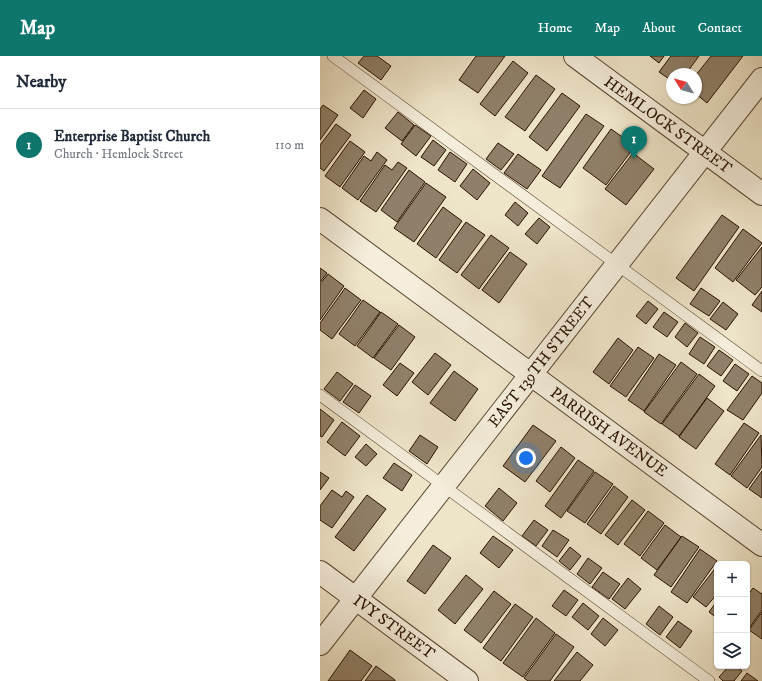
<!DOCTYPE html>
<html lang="en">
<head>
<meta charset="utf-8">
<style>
	:root { --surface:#fff; --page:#f6f6f7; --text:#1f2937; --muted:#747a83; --line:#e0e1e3; --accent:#0f766e }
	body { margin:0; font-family:"IM FELL DW Pica",serif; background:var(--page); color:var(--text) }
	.controls { position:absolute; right:12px; bottom:12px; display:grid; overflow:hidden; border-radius:6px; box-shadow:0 1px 3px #0004 }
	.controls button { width:36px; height:36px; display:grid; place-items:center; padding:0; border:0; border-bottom:1px solid var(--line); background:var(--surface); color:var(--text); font:20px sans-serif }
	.compass { position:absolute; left:346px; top:12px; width:36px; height:36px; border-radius:50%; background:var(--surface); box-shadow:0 1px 3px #0004; rotate:307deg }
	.you { position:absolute; left:206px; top:402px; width:14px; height:14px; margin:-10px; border:3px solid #fff; border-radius:50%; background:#1a73e8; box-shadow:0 0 0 6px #1a73e833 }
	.badge { display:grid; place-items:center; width:26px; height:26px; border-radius:50%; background:var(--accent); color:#fff; font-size:13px; font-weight:700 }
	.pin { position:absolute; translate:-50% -33px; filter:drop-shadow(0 1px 2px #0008) }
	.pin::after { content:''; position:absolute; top:21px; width:14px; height:12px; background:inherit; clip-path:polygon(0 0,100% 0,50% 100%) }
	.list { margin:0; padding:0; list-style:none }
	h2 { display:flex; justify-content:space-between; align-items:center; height:52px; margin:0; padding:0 16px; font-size:17px }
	h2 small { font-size:13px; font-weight:400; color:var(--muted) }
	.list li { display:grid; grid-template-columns:26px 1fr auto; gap:12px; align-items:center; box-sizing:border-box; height:72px; padding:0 16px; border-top:1px solid var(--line) }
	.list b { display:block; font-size:15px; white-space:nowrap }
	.list p { margin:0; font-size:13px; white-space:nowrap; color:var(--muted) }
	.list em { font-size:13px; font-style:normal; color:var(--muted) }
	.icon { flex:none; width:22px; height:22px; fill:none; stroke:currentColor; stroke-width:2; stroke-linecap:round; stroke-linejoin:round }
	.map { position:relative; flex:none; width:442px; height:625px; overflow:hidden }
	header { display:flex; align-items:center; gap:24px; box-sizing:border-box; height:56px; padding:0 20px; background:var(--accent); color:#fff }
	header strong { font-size:19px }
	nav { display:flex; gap:22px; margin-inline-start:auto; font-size:14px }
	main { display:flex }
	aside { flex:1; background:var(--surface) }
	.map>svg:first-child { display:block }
	.building { fill:#908069; stroke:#291300 }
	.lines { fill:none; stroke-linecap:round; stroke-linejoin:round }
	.service-casing { stroke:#5a4832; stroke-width:12 }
	.minor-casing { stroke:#5a4832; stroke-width:24 }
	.service { stroke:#f5eedc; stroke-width:11 }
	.minor { stroke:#f5eedc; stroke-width:22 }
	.labels { text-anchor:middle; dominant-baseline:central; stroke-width:3.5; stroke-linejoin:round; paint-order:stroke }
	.street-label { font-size:16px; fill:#291300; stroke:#f5eedc }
</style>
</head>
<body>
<header>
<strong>Map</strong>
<nav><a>Home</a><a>Map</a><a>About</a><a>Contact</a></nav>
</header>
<main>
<aside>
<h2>Nearby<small></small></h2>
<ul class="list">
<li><span class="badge">1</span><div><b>Enterprise Baptist Church</b><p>Church · Hemlock Street</p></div><em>110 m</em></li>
</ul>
</aside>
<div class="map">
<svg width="442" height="625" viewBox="0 0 442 625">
	<rect width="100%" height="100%" fill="#efe5c9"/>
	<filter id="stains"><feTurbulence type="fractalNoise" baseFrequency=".005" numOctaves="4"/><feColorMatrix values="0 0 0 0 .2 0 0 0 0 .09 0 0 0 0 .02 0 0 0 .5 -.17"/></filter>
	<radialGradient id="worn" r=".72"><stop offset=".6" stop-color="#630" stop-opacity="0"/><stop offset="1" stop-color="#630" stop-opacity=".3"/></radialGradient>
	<path class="building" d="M 44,0 L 57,0 L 71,10 L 61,24 L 38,7 Z
		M 156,0 L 185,0 L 158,37 L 139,24 Z
		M 330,0 L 344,0 L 339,7 Z
		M 351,0 L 379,0 L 366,18 L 352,18 L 352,25 L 339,16 Z
		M 391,0 L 423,0 L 387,47 L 376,38 L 376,19 Z
		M 193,5 L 208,17 L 175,60 L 160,48 Z
		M 216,19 L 235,33 L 205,75 L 185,61 Z
		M 44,34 L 56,43 L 43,62 L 30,52 Z
		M 242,37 L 260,50 L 227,95 L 209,81 Z
		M 3,49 L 18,59 L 0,84 L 0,53 Z
		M 78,56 L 94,69 L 82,85 L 65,72 Z
		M 266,58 L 284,70 L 240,132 L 222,120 Z
		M 16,68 L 31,79 L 4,115 L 0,112 L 0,89 Z
		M 95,69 L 111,80 L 96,100 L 81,88 Z
		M 291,73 L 315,90 L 286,129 L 263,112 Z
		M 113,84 L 126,94 L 114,110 L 101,101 Z
		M 30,85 L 45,96 L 20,131 L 5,120 Z
		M 178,87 L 194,98 L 181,114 L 166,103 Z
		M 57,96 L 67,104 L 38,144 L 22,132 L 44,100 L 51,105 Z
		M 130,96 L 147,108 L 135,126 L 118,114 Z
		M 313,97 L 334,113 L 306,149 L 285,133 Z
		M 198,98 L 221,114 L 207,133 L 184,117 Z
		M 78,106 L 87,112 L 56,156 L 40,145 L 65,109 L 72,114 Z
		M 153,113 L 170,127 L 157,144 L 140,130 Z
		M 89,114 L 105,126 L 77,166 L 61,154 Z
		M 106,127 L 126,141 L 94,186 L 74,172 Z
		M 195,146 L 208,157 L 198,170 L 185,159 Z
		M 123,151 L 142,165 L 116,202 L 97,188 Z
		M 402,159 L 419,171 L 374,235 L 356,222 Z
		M 219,162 L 230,171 L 217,188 L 205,178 Z
		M 146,166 L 165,179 L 137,217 L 119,204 Z
		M 423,173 L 442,187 L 413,226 L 395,212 Z
		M 171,179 L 189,192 L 159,233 L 141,219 Z
		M 442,191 L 442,231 L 435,239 L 416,224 Z
		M 190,196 L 207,208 L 179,247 L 162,234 Z
		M 0,212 L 7,217 L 0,226 Z
		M 8,218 L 24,230 L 0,264 L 0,228 Z
		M 25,232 L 41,244 L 12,283 L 0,274 L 0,267 Z
		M 381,232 L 400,245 L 389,260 L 370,248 Z
		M 442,235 L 442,256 L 432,249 Z
		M 43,244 L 60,256 L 35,290 L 19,278 Z
		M 328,245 L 338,253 L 326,268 L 316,260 Z
		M 403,246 L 418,258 L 406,274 L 390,263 Z
		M 61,256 L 78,268 L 53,302 L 37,290 Z
		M 344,256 L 358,266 L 347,281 L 333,271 Z
		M 365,267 L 378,277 L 367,291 L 355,281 Z
		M 79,269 L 95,281 L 71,314 L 54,302 Z
		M 380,281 L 395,291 L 384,308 L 369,298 Z
		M 298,282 L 313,294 L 289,328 L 273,316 Z
		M 318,291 L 334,302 L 306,341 L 290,330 Z
		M 399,294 L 413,304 L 401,320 L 387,310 Z
		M 115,297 L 131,309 L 108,339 L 92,326 Z
		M 339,298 L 356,309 L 324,355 L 308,344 Z
		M 361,306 L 377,318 L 341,368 L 324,356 Z
		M 80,307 L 94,317 L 77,340 L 63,329 Z
		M 415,308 L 429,318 L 417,335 L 403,325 Z
		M 134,315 L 158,333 L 135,365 L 110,347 Z
		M 17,316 L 33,328 L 20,345 L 4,333 Z
		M 379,318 L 395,330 L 359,380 L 342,368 Z
		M 432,320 L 442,327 L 442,337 L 423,364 L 407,354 Z
		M 35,329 L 51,340 L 39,357 L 23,346 Z
		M 387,342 L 404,355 L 376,393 L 359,381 Z
		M 0,353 L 14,364 L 2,381 L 0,380 Z
		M 22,366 L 40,380 L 25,400 L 7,386 Z
		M 424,367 L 439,377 L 410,419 L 395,408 Z
		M 213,369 L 236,385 L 205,426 L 183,410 Z
		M 100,379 L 118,391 L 107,408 L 89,395 Z
		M 441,379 L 442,411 L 427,432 L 411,420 Z
		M 46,388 L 57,398 L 46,410 L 35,401 Z
		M 241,391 L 255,402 L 230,436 L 216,425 Z
		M 258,404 L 274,415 L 241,462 L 225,450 Z
		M 74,407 L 92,419 L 82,435 L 63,422 Z
		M 442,415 L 442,442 L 429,433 Z
		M 0,416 L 9,422 L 0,434 Z
		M 275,416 L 293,428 L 265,467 L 247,455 Z
		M 294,430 L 308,441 L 281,478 L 267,468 Z
		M 179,432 L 197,447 L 183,465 L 165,450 Z
		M 12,434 L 22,441 L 26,435 L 34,441 L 12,472 L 0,464 L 0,450 Z
		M 47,439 L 66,453 L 34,495 L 15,481 Z
		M 312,444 L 325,454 L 298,489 L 285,479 Z
		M 328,455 L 344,467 L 320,500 L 304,488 Z
		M 214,464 L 228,474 L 216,490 L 202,480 Z
		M 345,469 L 361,481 L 337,514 L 321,502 Z
		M 233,474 L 249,484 L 237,501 L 222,490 Z
		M 173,480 L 193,494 L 179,512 L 160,497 Z
		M 362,480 L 379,491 L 351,531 L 334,519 Z
		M 113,489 L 131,502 L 105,538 L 87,525 Z
		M 250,491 L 261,500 L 250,514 L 239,505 Z
		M 380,493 L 397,505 L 367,547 L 351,536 Z
		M 268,502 L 282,512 L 270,528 L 257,518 Z
		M 397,510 L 397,538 L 386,551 L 373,541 Z
		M 283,516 L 300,528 L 289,543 L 272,531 Z
		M 146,519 L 163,533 L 135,568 L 118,554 Z
		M 308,522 L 321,533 L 305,553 L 292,543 Z
		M 433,532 L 442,538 L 442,554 L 427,575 L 427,540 Z
		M 244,534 L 258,544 L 246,560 L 232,550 Z
		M 174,535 L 191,548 L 161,587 L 144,574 Z
		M 397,545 L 397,562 L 389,556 Z
		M 263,547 L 279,560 L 268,574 L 252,561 Z
		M 195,548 L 213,561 L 181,605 L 163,592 Z
		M 339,550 L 353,561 L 340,579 L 326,568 Z
		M 442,556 L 442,583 L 429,574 Z
		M 216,562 L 235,577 L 203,621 L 183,607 Z
		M 283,562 L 298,574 L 285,590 L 271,578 Z
		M 358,565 L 372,575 L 360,592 L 346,581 Z
		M 236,578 L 254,591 L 230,625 L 208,625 L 204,622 Z
		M 30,594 L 52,610 L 41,625 L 8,625 Z
		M 257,596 L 273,609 L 260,625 L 234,625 Z
		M 56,610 L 75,624 L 75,625 L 45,625 Z
		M 409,610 L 415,610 L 422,615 L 414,625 L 403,625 L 399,621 Z
		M 427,617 L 438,625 L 421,625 Z"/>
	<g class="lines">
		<g class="service-casing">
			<path id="service" d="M 13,0 L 442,315
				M 0,339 L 389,625"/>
		</g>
		<g class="minor-casing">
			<path id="minor" d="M 255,0 L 442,138
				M 0,163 L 442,489
				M 0,516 L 147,625
				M 0,588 L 442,23"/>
		</g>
		<use href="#service" class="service"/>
		<use href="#minor" class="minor"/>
	</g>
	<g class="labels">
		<g class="street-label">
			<text transform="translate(348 69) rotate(36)">HEMLOCK STREET</text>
			<text transform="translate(221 306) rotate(-52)">EAST 139TH STREET</text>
			<text transform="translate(289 376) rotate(36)">PARRISH AVENUE</text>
			<text transform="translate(74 571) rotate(36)">IVY STREET</text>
		</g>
	</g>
	<rect width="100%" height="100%" filter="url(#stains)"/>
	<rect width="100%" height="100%" fill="url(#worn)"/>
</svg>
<div class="controls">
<button>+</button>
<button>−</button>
<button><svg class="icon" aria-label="layers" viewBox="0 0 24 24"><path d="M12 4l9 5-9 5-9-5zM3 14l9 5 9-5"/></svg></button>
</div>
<svg class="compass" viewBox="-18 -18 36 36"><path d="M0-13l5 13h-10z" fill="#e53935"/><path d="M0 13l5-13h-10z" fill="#747a83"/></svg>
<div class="you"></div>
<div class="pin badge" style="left:314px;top:103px">1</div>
</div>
</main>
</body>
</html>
